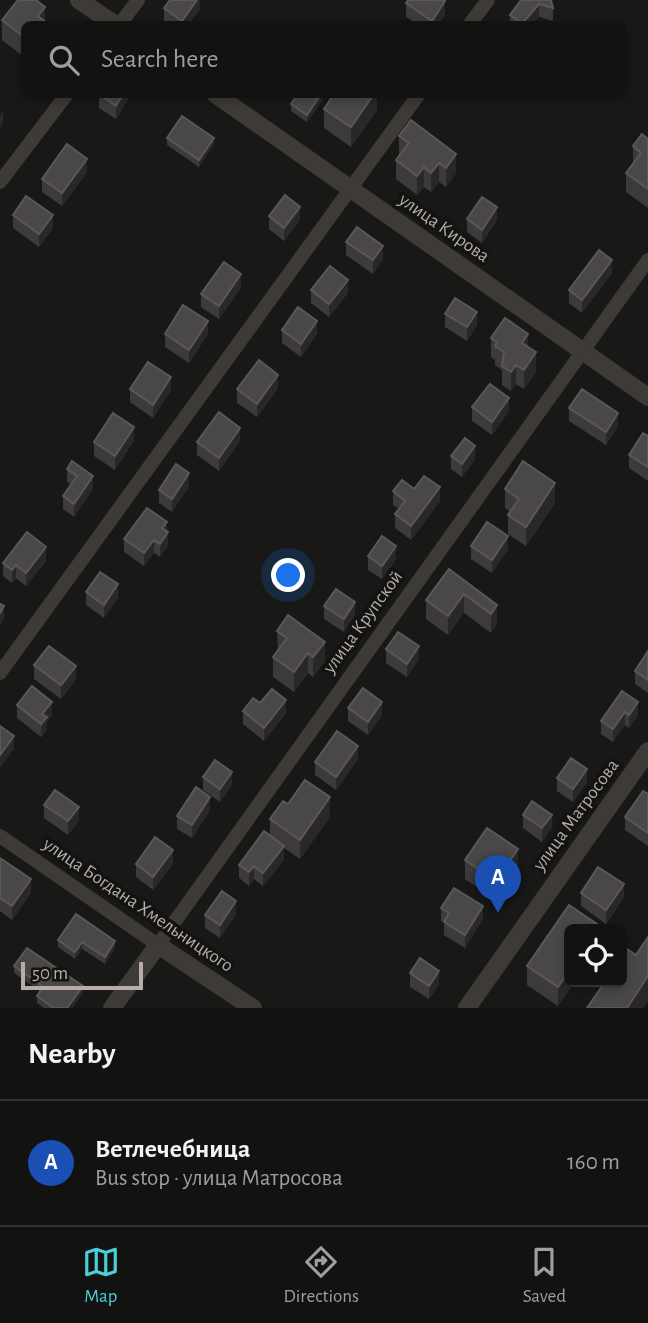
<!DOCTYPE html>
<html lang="en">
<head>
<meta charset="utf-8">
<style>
	:root { --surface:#121211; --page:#1b1b1a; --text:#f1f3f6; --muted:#9c9e9f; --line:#313231; --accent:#4ccfdc }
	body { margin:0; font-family:"Alegreya Sans",sans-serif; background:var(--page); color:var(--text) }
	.controls { position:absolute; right:21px; bottom:21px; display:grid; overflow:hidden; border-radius:10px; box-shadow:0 4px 10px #0003 }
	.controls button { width:63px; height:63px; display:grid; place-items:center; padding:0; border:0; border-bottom:2px solid var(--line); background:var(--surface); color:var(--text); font:35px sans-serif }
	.scale { position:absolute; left:21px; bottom:18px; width:122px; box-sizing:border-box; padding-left:7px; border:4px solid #b7acab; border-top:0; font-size:19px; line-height:24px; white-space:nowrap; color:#b7acab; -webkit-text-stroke:5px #131312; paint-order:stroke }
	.you { position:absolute; left:289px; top:576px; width:24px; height:24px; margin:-18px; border:5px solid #fff; border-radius:50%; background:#1a73e8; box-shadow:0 0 0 10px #1a73e833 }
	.badge { display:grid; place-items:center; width:46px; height:46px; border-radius:50%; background:var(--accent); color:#fff; font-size:23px; font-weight:700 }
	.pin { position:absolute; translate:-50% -58px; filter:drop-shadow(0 2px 4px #0008) }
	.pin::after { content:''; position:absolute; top:37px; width:24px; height:21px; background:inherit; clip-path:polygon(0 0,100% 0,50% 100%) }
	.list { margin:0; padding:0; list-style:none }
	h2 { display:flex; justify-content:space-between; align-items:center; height:91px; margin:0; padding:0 28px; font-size:30px }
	h2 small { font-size:23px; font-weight:400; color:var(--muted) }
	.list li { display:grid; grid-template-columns:46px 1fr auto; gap:21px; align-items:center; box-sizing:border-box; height:126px; padding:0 28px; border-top:2px solid var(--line) }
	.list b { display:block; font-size:26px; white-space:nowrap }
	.list p { margin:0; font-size:23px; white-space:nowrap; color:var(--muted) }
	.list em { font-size:23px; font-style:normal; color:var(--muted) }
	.icon { flex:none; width:38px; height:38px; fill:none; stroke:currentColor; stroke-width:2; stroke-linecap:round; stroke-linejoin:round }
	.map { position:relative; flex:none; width:648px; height:1008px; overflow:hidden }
	.search { position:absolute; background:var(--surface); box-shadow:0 4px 10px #0003; left:21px; right:21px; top:21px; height:77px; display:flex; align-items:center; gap:18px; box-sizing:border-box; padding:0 24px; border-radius:10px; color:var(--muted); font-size:26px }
	.sheet { height:217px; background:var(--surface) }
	nav { display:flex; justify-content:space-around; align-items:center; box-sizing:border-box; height:98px; border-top:2px solid var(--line); background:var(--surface); font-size:19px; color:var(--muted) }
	nav a { display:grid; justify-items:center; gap:4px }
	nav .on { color:var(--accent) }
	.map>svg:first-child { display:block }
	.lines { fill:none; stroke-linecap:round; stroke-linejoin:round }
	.minor { stroke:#3d3a38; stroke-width:14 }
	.tertiary { stroke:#3d3a38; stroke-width:18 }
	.wall { fill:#3d3b3a }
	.shaded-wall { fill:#292827 }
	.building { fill:#4a4847; stroke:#5b5756; stroke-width:2 }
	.labels { text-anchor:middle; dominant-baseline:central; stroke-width:7; stroke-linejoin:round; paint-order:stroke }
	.street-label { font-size:19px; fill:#b7acab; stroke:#131312 }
</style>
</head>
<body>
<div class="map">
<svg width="648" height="1008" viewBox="0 0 648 1008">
	<rect width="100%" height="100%" fill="#181817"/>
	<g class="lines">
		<path class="minor" d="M 120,24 L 138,0
			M 470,24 L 488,0
			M 0,182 L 67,94
			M 0,673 L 419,94
			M 0,836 L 158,945 L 648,260"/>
		<path class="tertiary" d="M 79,0 L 114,24
			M 215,94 L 648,397
			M 112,1008 L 158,945 L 253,1008
			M 467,1008 L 648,751"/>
	</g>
	<path class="wall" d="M 200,0 L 200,9 L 189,24 L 168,24 L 164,21 L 164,8 Z
		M 521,0 L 553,8 L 553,21 L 539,17 L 533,24 L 510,24 L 510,15 Z
		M 406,3 L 445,15 L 438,24 L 418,24 L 406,17 Z
		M 2,20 L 24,24 L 24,57 L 2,40 Z
		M 99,94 L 129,94 L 129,98 L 116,119 L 99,108 Z
		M 323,94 L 323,99 L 307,122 L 291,111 L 291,104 Z
		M 377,94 L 377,110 L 351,147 L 324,128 L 324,109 Z
		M 399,136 L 456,173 L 446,187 L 439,182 L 431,192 L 424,187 L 417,195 L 396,179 L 396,160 L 399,155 Z
		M 167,138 L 214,144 L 199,167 L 167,145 Z
		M 648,139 L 648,208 L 626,192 L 626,173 L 633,165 L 633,146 Z
		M 87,172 L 62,206 L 42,192 L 42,179 Z
		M 13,215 L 53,228 L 39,247 L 13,228 Z
		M 269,216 L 300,220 L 284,241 L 269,229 Z
		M 467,219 L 497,220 L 482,243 L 467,232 Z
		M 346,242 L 383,259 L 373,274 L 346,255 Z
		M 612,273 L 582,313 L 569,303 L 569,290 Z
		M 241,288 L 219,319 L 201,307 L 201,294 Z
		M 311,290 L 348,293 L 329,317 L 311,303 Z
		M 445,314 L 477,325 L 467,341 L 445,327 Z
		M 282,330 L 317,334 L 301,357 L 282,343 Z
		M 165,334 L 208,334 L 189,363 L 165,347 Z
		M 491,338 L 528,348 L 536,372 L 524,389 L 516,384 L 511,391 L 502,385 L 502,370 L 495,365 L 495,360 L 491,357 Z
		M 278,388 L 257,417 L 237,403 L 237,389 Z
		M 130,389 L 171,390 L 153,418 L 130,402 Z
		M 472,407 L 509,411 L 492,435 L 472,421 Z
		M 569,408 L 618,426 L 606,445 L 569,421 Z
		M 648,436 L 648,481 L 629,468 L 629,455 Z
		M 134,440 L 115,470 L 94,456 L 94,442 Z
		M 240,441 L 219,471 L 197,455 L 197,442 Z
		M 451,456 L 475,459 L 462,477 L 451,469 Z
		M 72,461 L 93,489 L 74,517 L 63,509 L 63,496 L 71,484 L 67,482 L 67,469 Z
		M 189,486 L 172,512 L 159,503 L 159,490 Z
		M 414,489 L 440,501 L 411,540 L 395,528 L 395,514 L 399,509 L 393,505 L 393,491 Z
		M 505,489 L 555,503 L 526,546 L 508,534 L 508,515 L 510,512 L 505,508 Z
		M 167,531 L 168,545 L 160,557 L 154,553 L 144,566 L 124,552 L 124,539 Z
		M 471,546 L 508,549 L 492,573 L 471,559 Z
		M 368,556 L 396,559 L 382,579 L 368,570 Z
		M 46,561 L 26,586 L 16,578 L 12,583 L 3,576 L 3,563 Z
		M 449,569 L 497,605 L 497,624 L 491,633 L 464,613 L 448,635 L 426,619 L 426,600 Z
		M 86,592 L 118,598 L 104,618 L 86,605 Z
		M 324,606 L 355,615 L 344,632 L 324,619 Z
		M 277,631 L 325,661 L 313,677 L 308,673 L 294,692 L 273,677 L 273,657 L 278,651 Z
		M 386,649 L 419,659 L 407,677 L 386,663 Z
		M 648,651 L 648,693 L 635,684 L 635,671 Z
		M 34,665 L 76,679 L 61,699 L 34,679 Z
		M 622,691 L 638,715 L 629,728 L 625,725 L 613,742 L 601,734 L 601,721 Z
		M 260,703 L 286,713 L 264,741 L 243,724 L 243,711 Z
		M 17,705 L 52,715 L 47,722 L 47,730 L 41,737 L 17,718 Z
		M 348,708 L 382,715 L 368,735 L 348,721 Z
		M 358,759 L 336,790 L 315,775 L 315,762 Z
		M 203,777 L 232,785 L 220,802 L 203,790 Z
		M 557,778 L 587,782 L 573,802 L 557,791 Z
		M 648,794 L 648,846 L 625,830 L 625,817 Z
		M 288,804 L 330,817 L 300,859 L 284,848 L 284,860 L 263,886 L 254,879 L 249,886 L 239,878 L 239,865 L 270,836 L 270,819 Z
		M 44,805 L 79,820 L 68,835 L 44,818 Z
		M 210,810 L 192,838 L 177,829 L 177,816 Z
		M 523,815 L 552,828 L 542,842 L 523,828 Z
		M 0,858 L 31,893 L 12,920 L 0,911 Z
		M 465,860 L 518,868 L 496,900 L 465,879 Z
		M 136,864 L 173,864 L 153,890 L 136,877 Z
		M 581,893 L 624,897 L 606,924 L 581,906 Z
		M 441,908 L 483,919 L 465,948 L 444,935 L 444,922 L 441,921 Z
		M 76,914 L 115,948 L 105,964 L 82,949 L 75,959 L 58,947 L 58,940 Z
		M 236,914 L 220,938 L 205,928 L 205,915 Z
		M 600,929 L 558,1006 L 527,985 L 527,966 Z
		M 14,966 L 83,993 L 72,1008 L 44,1008 L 37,1003 L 37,996 L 40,991 L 14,973 Z
		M 410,973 L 439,984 L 429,999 L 410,987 Z"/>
	<path class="shaded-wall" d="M 197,0 L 200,0 L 200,9 L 189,24 L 182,24 L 182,21 Z
		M 445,1 L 445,15 L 438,24 L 432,24 L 432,21 Z
		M 539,4 L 539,17 L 533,24 L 523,24 Z
		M 45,7 L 45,24 L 38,16 Z
		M 123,94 L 129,94 L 129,98 L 116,119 L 116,106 Z
		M 321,94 L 323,94 L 323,99 L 307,122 L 307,115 Z
		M 374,94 L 377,94 L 377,110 L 351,147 L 351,127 Z
		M 3,110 L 3,123 L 0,128 L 0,115 Z
		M 214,138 L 214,144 L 199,167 L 199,160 Z
		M 456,154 L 456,173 L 446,187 L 446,168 Z
		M 87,159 L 87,172 L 62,206 L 62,193 Z
		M 439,163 L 439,182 L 431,192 L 431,173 Z
		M 424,167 L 424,187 L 417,195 L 417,176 Z
		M 300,207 L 300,220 L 284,241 L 284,228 Z
		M 497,207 L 497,220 L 482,243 L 482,230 Z
		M 53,215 L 53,228 L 39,247 L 39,234 Z
		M 383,246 L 383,259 L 373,274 L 373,260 Z
		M 612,260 L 612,273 L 582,313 L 582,300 Z
		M 241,274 L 241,288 L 219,319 L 219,306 Z
		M 348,280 L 348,293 L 329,317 L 329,304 Z
		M 477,312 L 477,325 L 467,341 L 467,327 Z
		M 208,321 L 208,334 L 189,363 L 189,350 Z
		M 317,321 L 317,334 L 301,357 L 301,344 Z
		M 528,334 L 528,353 L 522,343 Z
		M 536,352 L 536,372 L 524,389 L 524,370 Z
		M 516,365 L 516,384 L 511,391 L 511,372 Z
		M 278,375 L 278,388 L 257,417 L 257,404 Z
		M 171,377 L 171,390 L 153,418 L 153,405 Z
		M 509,398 L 509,411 L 492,435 L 492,422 Z
		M 618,413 L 618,426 L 606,445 L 606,432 Z
		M 134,427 L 134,440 L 115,470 L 115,456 Z
		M 240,428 L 240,441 L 219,471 L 219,458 Z
		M 475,446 L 475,459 L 462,477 L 462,464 Z
		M 189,473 L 189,486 L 172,512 L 172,499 Z
		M 93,476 L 93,489 L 74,517 L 74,504 Z
		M 555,483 L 555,503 L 526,546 L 526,527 Z
		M 440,487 L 440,501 L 411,540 L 411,526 Z
		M 167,522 L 168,545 L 160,557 L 160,544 L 162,528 Z
		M 508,536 L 508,549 L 492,573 L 492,560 Z
		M 154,540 L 154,553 L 144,566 L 144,553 Z
		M 396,546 L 396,559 L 382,579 L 382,566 Z
		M 46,547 L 46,561 L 26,586 L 26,573 Z
		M 16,565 L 16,578 L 12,583 L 12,570 Z
		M 118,584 L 118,598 L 104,618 L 104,605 Z
		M 464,594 L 464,613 L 448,635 L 448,616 Z
		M 355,602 L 355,615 L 344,632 L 344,619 Z
		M 497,605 L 497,624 L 491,633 L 491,614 Z
		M 4,606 L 4,619 L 0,626 L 0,613 Z
		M 325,642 L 325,661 L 313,677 L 313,657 Z
		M 419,646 L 419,659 L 407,677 L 407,664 Z
		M 308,653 L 308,673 L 294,692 L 294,672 Z
		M 76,666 L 76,679 L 61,699 L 61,685 Z
		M 286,700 L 286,713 L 264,741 L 264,728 Z
		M 52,702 L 52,715 L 47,722 L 47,730 L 41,737 L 42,714 Z
		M 382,702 L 382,715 L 368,735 L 368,722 Z
		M 638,702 L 638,715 L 629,728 L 629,715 Z
		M 625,712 L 625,725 L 613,742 L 613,729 Z
		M 14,736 L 14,749 L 0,768 L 0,755 Z
		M 358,746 L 358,759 L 336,790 L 336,777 Z
		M 587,769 L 587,782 L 573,802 L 573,789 Z
		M 232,772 L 232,785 L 220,802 L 220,789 Z
		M 210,797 L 210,810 L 192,838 L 192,825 Z
		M 330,797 L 330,817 L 300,859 L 300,840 Z
		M 79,807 L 79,820 L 68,835 L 68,821 Z
		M 552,815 L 552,828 L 542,842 L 542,828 Z
		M 284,846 L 284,860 L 263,886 L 263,873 Z
		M 518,849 L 518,868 L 496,900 L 496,881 Z
		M 173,850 L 173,864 L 153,890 L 153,877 Z
		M 254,866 L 254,879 L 249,886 L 249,872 Z
		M 31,879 L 31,893 L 12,920 L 12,906 Z
		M 624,884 L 624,897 L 606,924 L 606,910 Z
		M 236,901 L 236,914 L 220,938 L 220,925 Z
		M 483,906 L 483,919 L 465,948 L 465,935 Z
		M 115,941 L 115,948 L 105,964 L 105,957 Z
		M 82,942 L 82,949 L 75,959 L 75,952 Z
		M 439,971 L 439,984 L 429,999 L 429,986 Z
		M 569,971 L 569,982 L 575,982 L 558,1006 L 558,987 Z
		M 648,976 L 648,1001 L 643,1008 L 627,1008 Z
		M 83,986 L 83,993 L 72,1008 L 67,1008 Z"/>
	<path class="building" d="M 18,0 L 36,0 L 45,7 L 38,16 L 48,24 L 24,24 L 24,37 L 2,20 Z
		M 170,0 L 197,0 L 182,21 L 164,8 Z
		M 408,0 L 443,0 L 445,1 L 432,21 L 406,3 Z
		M 521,0 L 551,0 L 553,8 L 539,4 L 522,24 L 510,15 Z
		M 99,94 L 123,94 L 116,106 Z
		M 298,94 L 321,94 L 307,115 L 291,104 Z
		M 334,94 L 374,94 L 351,127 L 324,109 Z
		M 182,116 L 214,138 L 199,160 L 167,138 Z
		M 411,120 L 456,154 L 446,168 L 439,163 L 431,173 L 424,167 L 417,176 L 396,160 L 409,143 L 399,136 Z
		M 642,134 L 648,139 L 648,189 L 626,173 L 641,153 L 633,146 Z
		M 67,144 L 87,159 L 62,193 L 42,179 Z
		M 285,195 L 300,207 L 284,228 L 269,216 Z
		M 26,196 L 53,215 L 39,234 L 13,215 Z
		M 482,197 L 497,207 L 482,230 L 467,219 Z
		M 357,227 L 383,246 L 373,260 L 346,242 Z
		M 599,250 L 612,260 L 582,300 L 569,290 Z
		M 224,262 L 241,274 L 219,306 L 201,294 Z
		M 330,266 L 348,280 L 329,304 L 311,290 Z
		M 455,298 L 477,312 L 467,327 L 445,314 Z
		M 183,305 L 208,321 L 189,350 L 165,334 Z
		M 298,307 L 317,321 L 301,344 L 282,330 Z
		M 505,318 L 528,334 L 522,343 L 536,352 L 524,370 L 516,365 L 511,372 L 502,366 L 504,352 L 495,346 L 497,342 L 491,338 Z
		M 259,360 L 278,375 L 257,404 L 237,389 Z
		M 148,362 L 171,377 L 153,405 L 130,389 Z
		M 490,384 L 509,398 L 492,422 L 472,407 Z
		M 582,389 L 618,413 L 606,432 L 569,408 Z
		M 219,412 L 240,428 L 219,458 L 197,442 Z
		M 113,413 L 134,427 L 115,456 L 94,442 Z
		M 643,433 L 648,436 L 648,467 L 629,455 Z
		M 465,438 L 475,446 L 462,464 L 451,456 Z
		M 72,461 L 93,476 L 74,504 L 63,496 L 77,476 L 67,469 Z
		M 523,461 L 555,483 L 526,527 L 508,515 L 519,499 L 505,489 Z
		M 176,464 L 189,473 L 172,499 L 159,490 Z
		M 424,476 L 440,487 L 411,526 L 395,514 L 405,501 L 393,491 L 402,480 L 414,489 Z
		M 147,508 L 167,522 L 162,528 L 168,532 L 160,544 L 154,540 L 144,553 L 124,539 Z
		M 487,522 L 508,536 L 492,560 L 471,546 Z
		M 27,532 L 46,547 L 26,573 L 16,565 L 12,570 L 3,563 Z
		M 382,536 L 396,546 L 382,566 L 368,556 Z
		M 449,569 L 497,605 L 491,614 L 464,594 L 448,616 L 426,600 Z
		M 100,572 L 118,584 L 104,605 L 86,592 Z
		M 336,589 L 355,602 L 344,619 L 324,606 Z
		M 0,604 L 4,606 L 0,613 Z
		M 288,615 L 325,642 L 313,657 L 308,653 L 294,672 L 273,657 L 287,638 L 277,631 Z
		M 398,632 L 419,646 L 407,664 L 386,649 Z
		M 49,646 L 76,666 L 61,685 L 34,665 Z
		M 648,651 L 648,680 L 635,671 Z
		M 32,686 L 52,702 L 42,714 L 47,717 L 41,724 L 17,705 Z
		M 363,688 L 382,702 L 368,722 L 348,708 Z
		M 272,689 L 286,700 L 264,728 L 243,711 L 253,698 L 260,703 Z
		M 622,691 L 638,702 L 629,715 L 625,712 L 613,729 L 601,721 Z
		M 0,726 L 14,736 L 0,755 Z
		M 337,731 L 358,746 L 336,777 L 315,762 Z
		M 571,758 L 587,769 L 573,789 L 557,778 Z
		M 215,760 L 232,772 L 220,789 L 203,777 Z
		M 305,780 L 330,797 L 300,840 L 270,819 L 283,801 L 288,804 Z
		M 196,787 L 210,797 L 192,825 L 177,816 Z
		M 55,790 L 79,807 L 68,821 L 44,805 Z
		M 643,791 L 648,794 L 648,833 L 625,817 Z
		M 532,801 L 552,815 L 542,828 L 523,815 Z
		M 487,828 L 518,849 L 496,881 L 465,860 Z
		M 264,831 L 284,846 L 263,873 L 254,866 L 249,872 L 239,865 Z
		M 155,837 L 173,850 L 153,877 L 136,864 Z
		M 0,858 L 31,879 L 12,906 L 0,898 Z
		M 598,867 L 624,884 L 606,910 L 581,893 Z
		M 454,888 L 483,906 L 465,935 L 444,922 L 449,913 L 441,908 Z
		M 222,891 L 236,901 L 220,925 L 205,915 Z
		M 569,905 L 600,926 L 598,929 L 569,929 L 569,971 L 558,987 L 527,966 Z
		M 76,914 L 115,941 L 105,957 L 82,942 L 75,952 L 58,940 Z
		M 648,937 L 648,976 L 627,1008 L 587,1008 L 605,982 L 622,982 L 622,956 L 627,949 L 636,955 Z
		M 27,948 L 83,986 L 67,1008 L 54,1008 L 37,996 L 43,987 L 14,966 Z
		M 420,958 L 439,971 L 429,986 L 410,973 Z"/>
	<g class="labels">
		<g class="street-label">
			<text transform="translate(444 228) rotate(35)">улица Кирова</text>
			<text transform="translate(363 622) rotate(-54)">улица Крупской</text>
			<text transform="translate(576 815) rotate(-54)">улица Матросова</text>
			<text transform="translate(138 905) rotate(34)">улица Богдана Хмельницкого</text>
		</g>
	</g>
</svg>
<div class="controls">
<button><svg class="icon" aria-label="locate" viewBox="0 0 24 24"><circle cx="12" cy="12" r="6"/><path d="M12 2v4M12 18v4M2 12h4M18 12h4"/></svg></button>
</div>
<div class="scale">50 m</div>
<div class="you"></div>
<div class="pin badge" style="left:498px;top:913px;background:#1a4fb4">A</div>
<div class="search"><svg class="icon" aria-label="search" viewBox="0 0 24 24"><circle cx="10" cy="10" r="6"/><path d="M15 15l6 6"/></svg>Search here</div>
</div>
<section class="sheet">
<h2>Nearby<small></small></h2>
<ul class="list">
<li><span class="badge" style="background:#1a4fb4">A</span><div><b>Ветлечебница</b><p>Bus stop · улица Матросова</p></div><em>160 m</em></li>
</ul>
</section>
<nav>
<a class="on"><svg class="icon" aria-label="map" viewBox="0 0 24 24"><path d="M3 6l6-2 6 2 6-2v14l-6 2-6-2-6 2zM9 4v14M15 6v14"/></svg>Map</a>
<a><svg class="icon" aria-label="directions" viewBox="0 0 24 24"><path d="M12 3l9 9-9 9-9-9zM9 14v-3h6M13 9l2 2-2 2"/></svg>Directions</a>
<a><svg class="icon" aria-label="saved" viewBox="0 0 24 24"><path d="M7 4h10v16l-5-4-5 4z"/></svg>Saved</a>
</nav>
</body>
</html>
